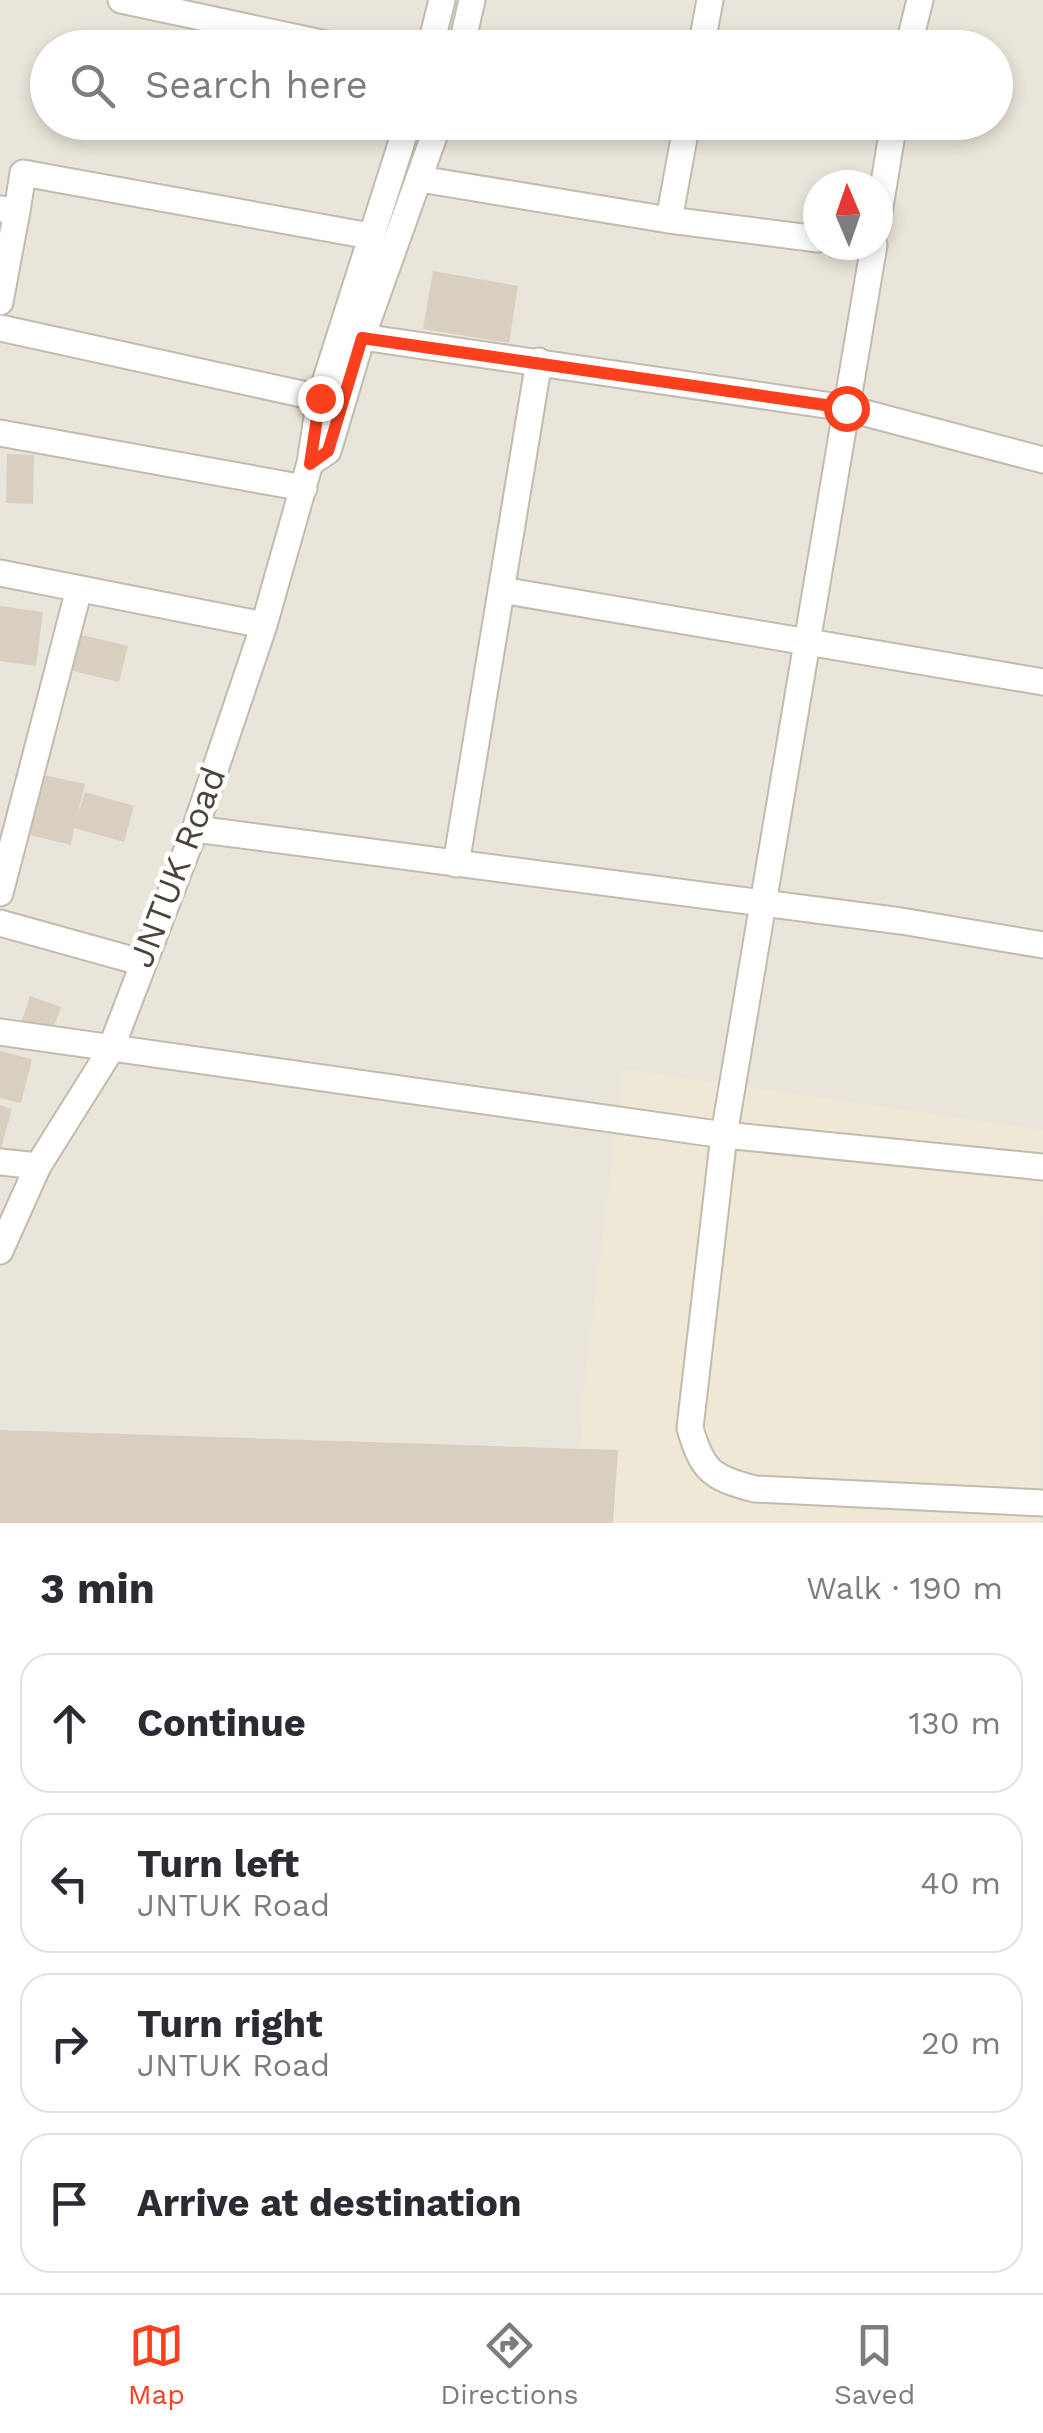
<!DOCTYPE html>
<html lang="en">
<head>
<meta charset="utf-8">
<style>
	:root { --surface:#fff; --page:#f2f2f3; --text:#2b2b33; --muted:#7c7c81; --line:#e1e1e2; --accent:#fc3f1d }
	body { margin:0; font-family:"Work Sans",sans-serif; background:var(--page); color:var(--text) }
	.compass { position:absolute; left:803px; top:170px; width:90px; height:90px; border-radius:50%; background:var(--surface); box-shadow:0 5px 15px #0003; rotate:358deg }
	.stop { position:absolute; width:30px; height:30px; margin:-22px; border:8px solid #fc3f1d; border-radius:50%; background:#fff }
	.stop.end { background:#fc3f1d; border-color:#fff; box-shadow:0 2px 10px #0008 }
	.list { margin:0; padding:0; list-style:none }
	h2 { display:flex; justify-content:space-between; align-items:center; height:130px; margin:0; padding:0 40px; font-size:42px }
	h2 small { font-size:32px; font-weight:400; color:var(--muted) }
	.list li { display:grid; grid-template-columns:65px 1fr auto; gap:30px; align-items:center; box-sizing:border-box; height:140px; margin:0 20px 20px; padding:0 20px; border:2px solid var(--line); border-radius:30px }
	.list b { display:block; font-size:38px; white-space:nowrap }
	.list p { margin:0; font-size:32px; white-space:nowrap; color:var(--muted) }
	.list em { font-size:32px; font-style:normal; color:var(--muted) }
	.icon { flex:none; width:55px; height:55px; fill:none; stroke:currentColor; stroke-width:2; stroke-linecap:round; stroke-linejoin:round }
	.map { position:relative; flex:none; width:1043px; height:1523px; overflow:hidden }
	.search { position:absolute; background:var(--surface); box-shadow:0 5px 15px #0003; left:30px; right:30px; top:30px; height:110px; display:flex; align-items:center; gap:25px; box-sizing:border-box; padding:0 35px; border-radius:55px; color:var(--muted); font-size:38px }
	.sheet { height:770px; background:var(--surface) }
	nav { display:flex; justify-content:space-around; align-items:center; box-sizing:border-box; height:140px; border-top:2px solid var(--line); background:var(--surface); font-size:28px; color:var(--muted) }
	nav a { display:grid; justify-items:center; gap:5px }
	nav .on { color:var(--accent) }
	.map>svg:first-child { display:block }
	.residential { fill:#eae5da; fill-rule:evenodd }
	.education { fill:#efe8d6 }
	.building { fill:#d8cfc1 }
	.lines { fill:none; stroke-linecap:round; stroke-linejoin:round }
	.minor-casing { stroke:#c2bbae; stroke-width:29 }
	.minor { stroke:#fff; stroke-width:25 }
	.route { stroke:#fc3f1d; stroke-width:12 }
	.labels { text-anchor:middle; dominant-baseline:central; stroke-width:9; stroke-linejoin:round; paint-order:stroke }
	.street-label { font-size:35px; fill:#4b4439; stroke:#fff }
</style>
</head>
<body>
<div class="map">
<svg width="1043" height="1523" viewBox="0 0 1043 1523">
	<rect width="100%" height="100%" fill="#f6f3ec"/>
	<path class="residential" d="M 0,0 L 1043,0 L 1043,1523 L 0,1523 ZM 48,48 L 996,48 L 996,122 L 48,122 ZM 818,185 L 878,185 L 878,245 L 818,245 Z"/>
	<path class="education" d="M 624,1069 L 1043,1130 L 1039,1523 L 580,1523 L 582,1405 Z"/>
	<path class="building" d="M 433,271 L 518,286 L 509,343 L 423,329 Z
		M 7,454 L 34,455 L 33,504 L 6,503 Z
		M 0,606 L 43,612 L 36,666 L 0,661 Z
		M 73,633 L 128,646 L 119,682 L 64,669 Z
		M 44,775 L 85,784 L 77,817 L 85,792 L 134,806 L 124,842 L 74,828 L 71,845 L 30,835 Z
		M 30,996 L 61,1007 L 49,1040 L 19,1029 Z
		M 0,1051 L 32,1059 L 21,1103 L 0,1098 Z
		M 0,1105 L 12,1109 L 1,1148 L 0,1148 Z
		M 0,1430 L 618,1450 L 613,1523 L 0,1523 Z"/>
	<g class="lines">
		<g class="minor-casing">
			<path id="minor" d="M 121,0 L 345,48
				M 430,48 L 442,0
				M 461,48 L 472,0
				M 701,48 L 710,0
				M 908,48 L 920,0
				M 420,179 L 669,220 L 687,122
				M 0,209 L 17,211 L 23,173 L 370,236
				M 878,219 L 894,122
				M 669,220 L 818,239
				M 874,245 L 724,1135 L 1043,1167
				M 0,302 L 17,211
				M 0,328 L 320,398
				M 362,337 L 846,408 L 1043,460
				M 0,433 L 304,488
				M 310,463 L 328,451 L 362,337 L 439,122
				M 0,573 L 264,625
				M 501,590 L 1043,682
				M 195,829 L 901,921 L 1043,945
				M 456,864 L 539,361
				M 0,893 L 79,589
				M 0,923 L 140,962
				M 0,1032 L 724,1135 L 690,1428 C 702,1470 711,1478 755,1489 L 1043,1503
				M 0,1162 L 38,1166
				M 0,1251 L 38,1166 L 110,1051 L 195,829 L 264,625 L 310,463 L 320,398 L 408,122"/>
		</g>
		<use href="#minor" class="minor"/>
	</g>
	<g class="lines">
		<path class="route" d="M 320,398 L 310,464 L 328,451 L 362,338 L 846,408"/>
	</g>
	<g class="labels">
		<g class="street-label">
			<text transform="translate(177 867) rotate(-69)">JNTUK Road</text>
		</g>
	</g>
</svg>
<svg class="compass" viewBox="-18 -18 36 36"><path d="M0-13l5 13h-10z" fill="#e53935"/><path d="M0 13l5-13h-10z" fill="#7c7c81"/></svg>
<div class="stop" style="left:846px;top:408px"></div>
<div class="stop end" style="left:320px;top:398px"></div>
<div class="search"><svg class="icon" aria-label="search" viewBox="0 0 24 24"><circle cx="10" cy="10" r="6"/><path d="M15 15l6 6"/></svg>Search here</div>
</div>
<section class="sheet">
<h2>3 min<small>Walk · 190 m</small></h2>
<ul class="list">
<li><svg class="icon" aria-label="ahead" viewBox="0 0 24 24"><path d="M12 20V5M6 11l6-6 6 6"/></svg><div><b>Continue</b></div><em>130 m</em></li>
<li><svg class="icon" aria-label="left" viewBox="0 0 24 24"><path d="M17 20v-9H6M10 6l-5 5 5 5"/></svg><div><b>Turn left</b><p>JNTUK Road</p></div><em>40 m</em></li>
<li><svg class="icon" aria-label="right" viewBox="0 0 24 24"><path d="M7 20v-9h11M14 6l5 5-5 5"/></svg><div><b>Turn right</b><p>JNTUK Road</p></div><em>20 m</em></li>
<li><svg class="icon" aria-label="arrive" viewBox="0 0 24 24"><path d="M6 21V4h12l-3 4 3 4H6"/></svg><div><b>Arrive at destination</b></div></li>
</ul>
</section>
<nav>
<a class="on"><svg class="icon" aria-label="map" viewBox="0 0 24 24"><path d="M3 6l6-2 6 2 6-2v14l-6 2-6-2-6 2zM9 4v14M15 6v14"/></svg>Map</a>
<a><svg class="icon" aria-label="directions" viewBox="0 0 24 24"><path d="M12 3l9 9-9 9-9-9zM9 14v-3h6M13 9l2 2-2 2"/></svg>Directions</a>
<a><svg class="icon" aria-label="saved" viewBox="0 0 24 24"><path d="M7 4h10v16l-5-4-5 4z"/></svg>Saved</a>
</nav>
</body>
</html>
